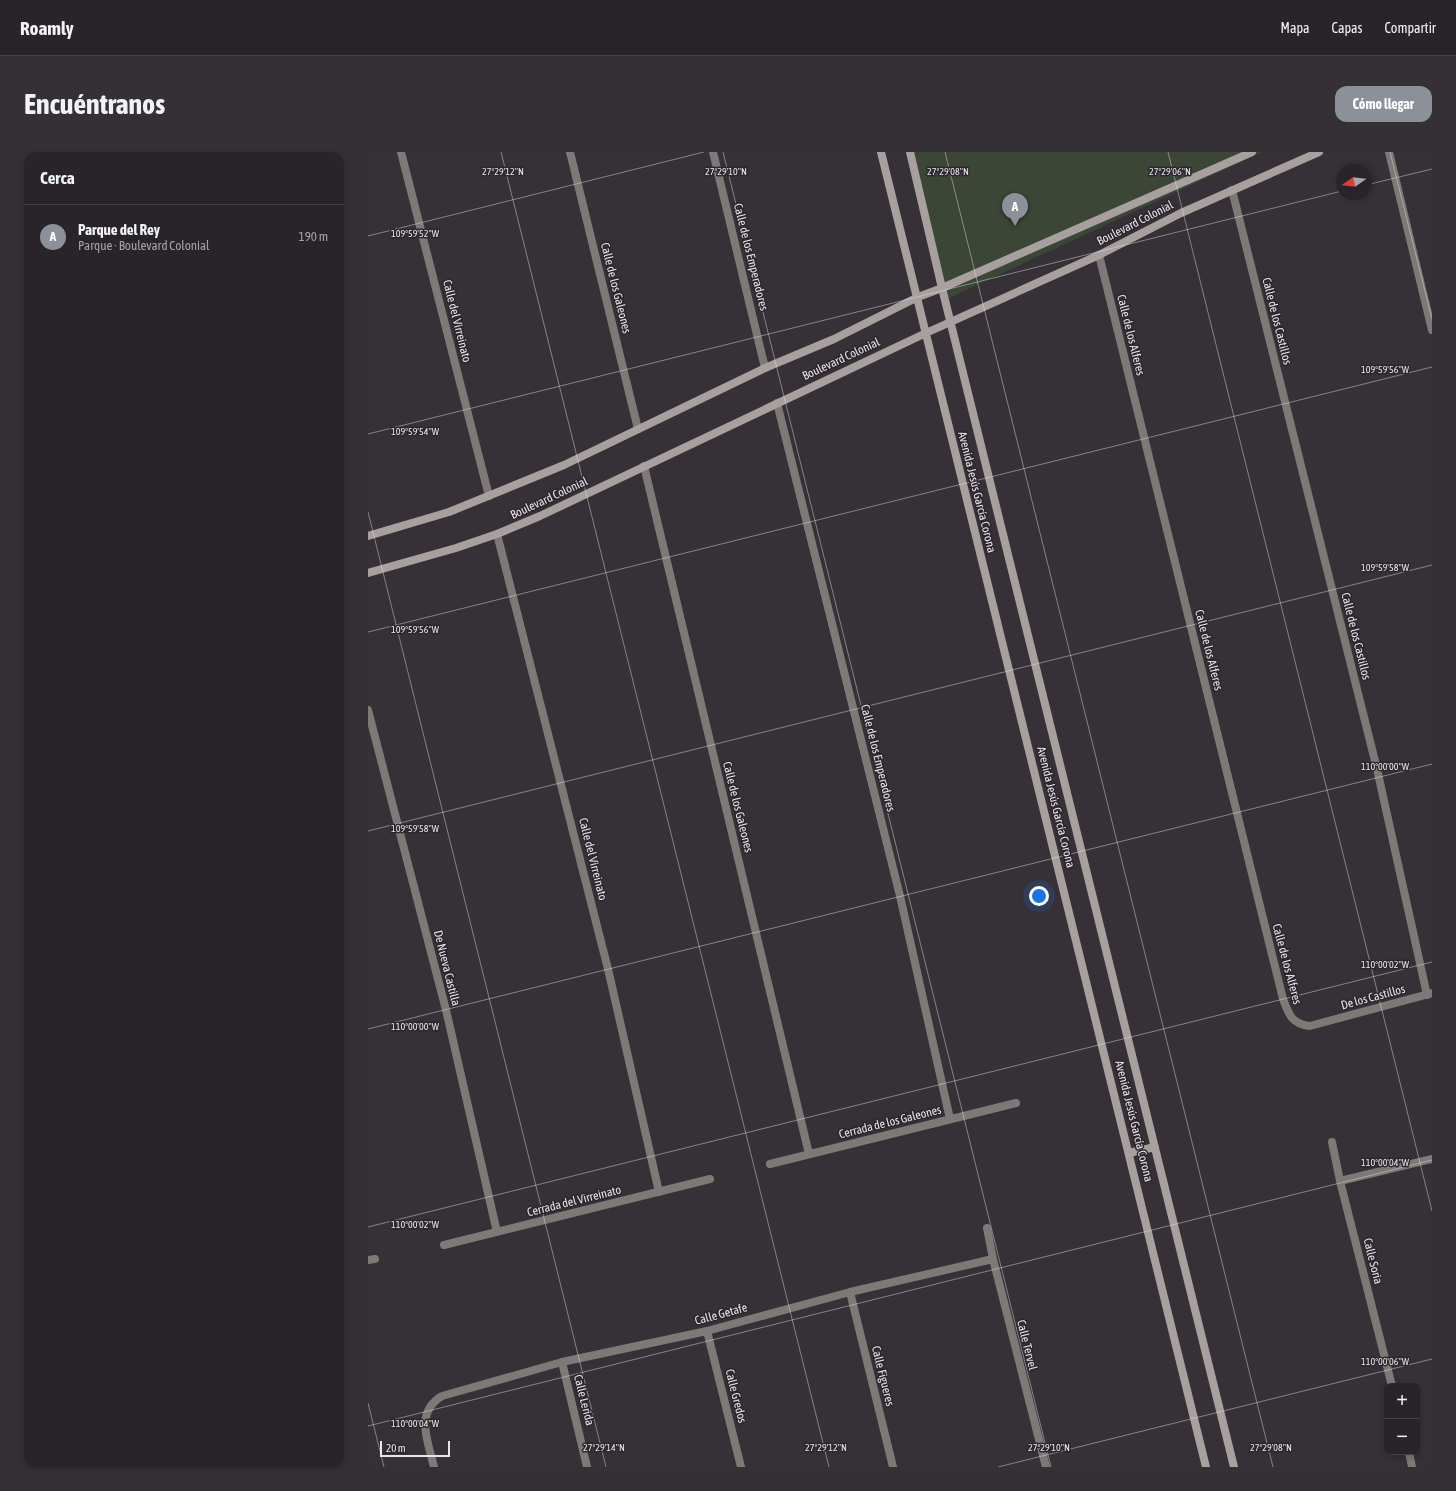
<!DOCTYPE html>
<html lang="es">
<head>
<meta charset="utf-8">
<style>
	:root { --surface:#282429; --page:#343035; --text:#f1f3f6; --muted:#a5a4a8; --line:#444146; --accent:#8c9099 }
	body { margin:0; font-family:"Asap Condensed",sans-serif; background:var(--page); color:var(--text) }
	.controls { position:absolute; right:12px; bottom:12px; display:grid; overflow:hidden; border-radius:8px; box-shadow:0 2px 6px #0003 }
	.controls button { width:36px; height:36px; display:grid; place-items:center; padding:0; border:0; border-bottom:1px solid var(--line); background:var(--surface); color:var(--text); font:20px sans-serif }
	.compass { position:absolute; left:968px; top:12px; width:36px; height:36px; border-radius:50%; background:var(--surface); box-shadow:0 2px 6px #0003; rotate:256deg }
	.scale { position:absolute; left:12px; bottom:10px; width:70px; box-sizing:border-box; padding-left:4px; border:2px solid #e9e5ea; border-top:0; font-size:11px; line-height:14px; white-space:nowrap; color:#e9e5ea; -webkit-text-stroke:3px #2c262d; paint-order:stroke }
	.you { position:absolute; left:671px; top:744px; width:14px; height:14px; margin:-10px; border:3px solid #fff; border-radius:50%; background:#1a73e8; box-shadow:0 0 0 6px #1a73e833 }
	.badge { display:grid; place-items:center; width:26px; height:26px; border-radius:50%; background:var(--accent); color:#fff; font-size:13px; font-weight:700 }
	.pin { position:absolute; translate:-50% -33px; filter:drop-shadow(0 1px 2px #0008) }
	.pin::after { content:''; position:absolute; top:21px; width:14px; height:12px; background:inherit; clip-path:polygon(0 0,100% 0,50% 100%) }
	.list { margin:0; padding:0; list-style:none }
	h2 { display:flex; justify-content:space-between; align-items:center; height:52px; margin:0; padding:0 16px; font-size:17px }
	h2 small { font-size:13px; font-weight:400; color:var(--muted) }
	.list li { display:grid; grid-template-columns:26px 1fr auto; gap:12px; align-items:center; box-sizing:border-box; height:64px; padding:0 16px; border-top:1px solid var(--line) }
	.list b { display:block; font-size:15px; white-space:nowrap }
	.list p { margin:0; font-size:13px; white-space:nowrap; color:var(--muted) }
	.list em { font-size:13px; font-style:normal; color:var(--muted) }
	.map { position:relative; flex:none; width:1064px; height:1315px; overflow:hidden; border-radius:12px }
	header { display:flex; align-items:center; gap:24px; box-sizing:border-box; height:56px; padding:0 20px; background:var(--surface); border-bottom:1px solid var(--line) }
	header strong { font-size:19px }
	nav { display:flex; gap:22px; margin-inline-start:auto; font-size:14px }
	.intro { display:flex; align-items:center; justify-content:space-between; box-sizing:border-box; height:96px; padding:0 24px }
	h1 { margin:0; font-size:28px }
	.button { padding:10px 18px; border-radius:12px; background:var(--accent); color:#fff; font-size:14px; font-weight:700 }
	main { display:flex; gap:24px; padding:0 24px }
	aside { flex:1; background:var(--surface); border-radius:12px; box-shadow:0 2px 6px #0003 }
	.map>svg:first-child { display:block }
	.green { fill:#3c4636 }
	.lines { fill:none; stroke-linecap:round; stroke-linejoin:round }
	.street { stroke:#7e7877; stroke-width:8 }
	.secondary { stroke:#a8a09e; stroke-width:8 }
	.ticks { fill:none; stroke:#e9e5ea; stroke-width:1; stroke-opacity:0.45 }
	.labels { text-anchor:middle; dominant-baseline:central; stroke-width:3; stroke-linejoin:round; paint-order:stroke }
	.street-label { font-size:12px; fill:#e9e5ea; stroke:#2c262d }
	.ticks-label { font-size:10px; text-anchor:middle; fill:#e9e5ea; stroke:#2c262d; stroke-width:3; stroke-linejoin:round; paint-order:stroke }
</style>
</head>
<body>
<header>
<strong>Roamly</strong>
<nav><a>Mapa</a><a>Capas</a><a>Compartir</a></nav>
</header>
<div class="intro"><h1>Encuéntranos</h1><a class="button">Cómo llegar</a></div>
<main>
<aside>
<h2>Cerca<small></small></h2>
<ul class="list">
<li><span class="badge">A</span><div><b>Parque del Rey</b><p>Parque · Boulevard Colonial</p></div><em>190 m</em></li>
</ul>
</aside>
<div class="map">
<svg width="1064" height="1315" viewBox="0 0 1064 1315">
	<rect width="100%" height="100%" fill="#363037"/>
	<path class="green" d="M 539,0 L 894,0 L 577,148 Z"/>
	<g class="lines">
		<path class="street" d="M 33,0 L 121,344
			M 202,0 L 270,277
			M 345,0 L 397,216
			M 1021,0 L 1064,178
			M 864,38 L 1009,617 L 1059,843
			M 731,103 L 915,847 C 921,863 924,872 942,874 L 1064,841
			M 409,251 L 532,744 L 582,967
			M 276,314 L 441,1002
			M 129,382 L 240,817 L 291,1040
			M 0,558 L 78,858 L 129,1080
			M 964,990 L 972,1029 L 1024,1234
			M 402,1012 L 648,951
			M 972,1029 L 1064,1007
			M 619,1076 L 625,1107 L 678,1315
			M 76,1093 L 342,1027
			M 0,1108 L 7,1107
			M 482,1140 L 525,1315
			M 339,1179 L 373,1315
			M 194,1210 L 219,1315
			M 1041,1300 L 1044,1315
			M 66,1315 C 60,1289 46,1261 74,1244 L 194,1210 L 339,1179 L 482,1140 L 625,1107"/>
		<path class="secondary" d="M 513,0 L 838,1315
			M 542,0 L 574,136 L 866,1315
			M 0,384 L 81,360 L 196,313 L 397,216 L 466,187 L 550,145 L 574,136 L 884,0
			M 0,421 L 88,396 L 129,382 L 172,364 L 558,181 L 731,103 L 813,61 L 951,0
			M 761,1001 L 787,995"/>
	</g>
	<path class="ticks" d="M 133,0 L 461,1315M 355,0 L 683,1315M 577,0 L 905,1315M 800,0 L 1064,1059M 1022,0 L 1064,167M 998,33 L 1064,17M 0,84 L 336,0M 0,282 L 974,39M 0,360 L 238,1315M 0,480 L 1064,215M 0,679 L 1064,413M 0,877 L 1064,612M 0,1075 L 1064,810M 0,1251 L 16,1315M 0,1274 L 1064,1008M 630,1315 L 1064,1207"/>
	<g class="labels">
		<g class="street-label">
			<text transform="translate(767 71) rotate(-27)">Boulevard Colonial</text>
			<text transform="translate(383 105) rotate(76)">Calle de los Emperadores</text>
			<text transform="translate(248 136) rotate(76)">Calle de los Galeones</text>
			<text transform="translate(89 169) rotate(76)">Calle del Virreinato</text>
			<text transform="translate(909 169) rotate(76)">Calle de los Castillos</text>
			<text transform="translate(763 183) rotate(76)">Calle de los Alferes</text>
			<text transform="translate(473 207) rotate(-25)">Boulevard Colonial</text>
			<text transform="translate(609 340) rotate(76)">Avenida Jesús García Corona</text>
			<text transform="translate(181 346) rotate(-25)">Boulevard Colonial</text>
			<text transform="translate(988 484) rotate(76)">Calle de los Castillos</text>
			<text transform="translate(841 498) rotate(76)">Calle de los Alferes</text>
			<text transform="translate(510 606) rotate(76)">Calle de los Emperadores</text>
			<text transform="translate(370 655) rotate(76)">Calle de los Galeones</text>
			<text transform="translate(688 655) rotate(76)">Avenida Jesús García Corona</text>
			<text transform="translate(225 707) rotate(76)">Calle del Virreinato</text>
			<text transform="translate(919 812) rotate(75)">Calle de los Alferes</text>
			<text transform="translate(79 816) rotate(76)">De Nueva Castilla</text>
			<text transform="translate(1005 845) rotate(-15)">De los Castillos</text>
			<text transform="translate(766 969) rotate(76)">Avenida Jesús García Corona</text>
			<text transform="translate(522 970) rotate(-14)">Cerrada de los Galeones</text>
			<text transform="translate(206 1049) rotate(-14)">Cerrada del Virreinato</text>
			<text transform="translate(1005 1109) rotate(76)">Calle Soria</text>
			<text transform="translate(353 1162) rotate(-15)">Calle Getafe</text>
			<text transform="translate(659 1193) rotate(76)">Calle Tervel</text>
			<text transform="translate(515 1224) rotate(76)">Calle Figueres</text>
			<text transform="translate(368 1244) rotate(76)">Calle Gredos</text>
			<text transform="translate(216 1248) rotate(76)">Calle Lerida</text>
		</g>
	</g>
	<g class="ticks-label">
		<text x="135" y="23">27°29'12"N</text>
		<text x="358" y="23">27°29'10"N</text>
		<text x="580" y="23">27°29'08"N</text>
		<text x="802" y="23">27°29'06"N</text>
		<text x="47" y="85">109°59'52"W</text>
		<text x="1017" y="221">109°59'56"W</text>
		<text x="47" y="283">109°59'54"W</text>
		<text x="1017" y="419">109°59'58"W</text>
		<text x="47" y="481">109°59'56"W</text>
		<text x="1017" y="618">110°00'00"W</text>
		<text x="47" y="680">109°59'58"W</text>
		<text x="1017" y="816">110°00'02"W</text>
		<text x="47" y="878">110°00'00"W</text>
		<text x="1017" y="1014">110°00'04"W</text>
		<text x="47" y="1076">110°00'02"W</text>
		<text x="1017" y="1213">110°00'06"W</text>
		<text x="47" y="1275">110°00'04"W</text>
		<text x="236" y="1299">27°29'14"N</text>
		<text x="458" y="1299">27°29'12"N</text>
		<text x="681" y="1299">27°29'10"N</text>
		<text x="903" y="1299">27°29'08"N</text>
	</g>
</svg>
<div class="controls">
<button>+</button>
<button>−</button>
</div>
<svg class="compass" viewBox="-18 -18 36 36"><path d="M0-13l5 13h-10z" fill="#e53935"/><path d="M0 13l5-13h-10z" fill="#a5a4a8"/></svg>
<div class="scale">20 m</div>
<div class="you"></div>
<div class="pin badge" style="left:647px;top:74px">A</div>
</div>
</main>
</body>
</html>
